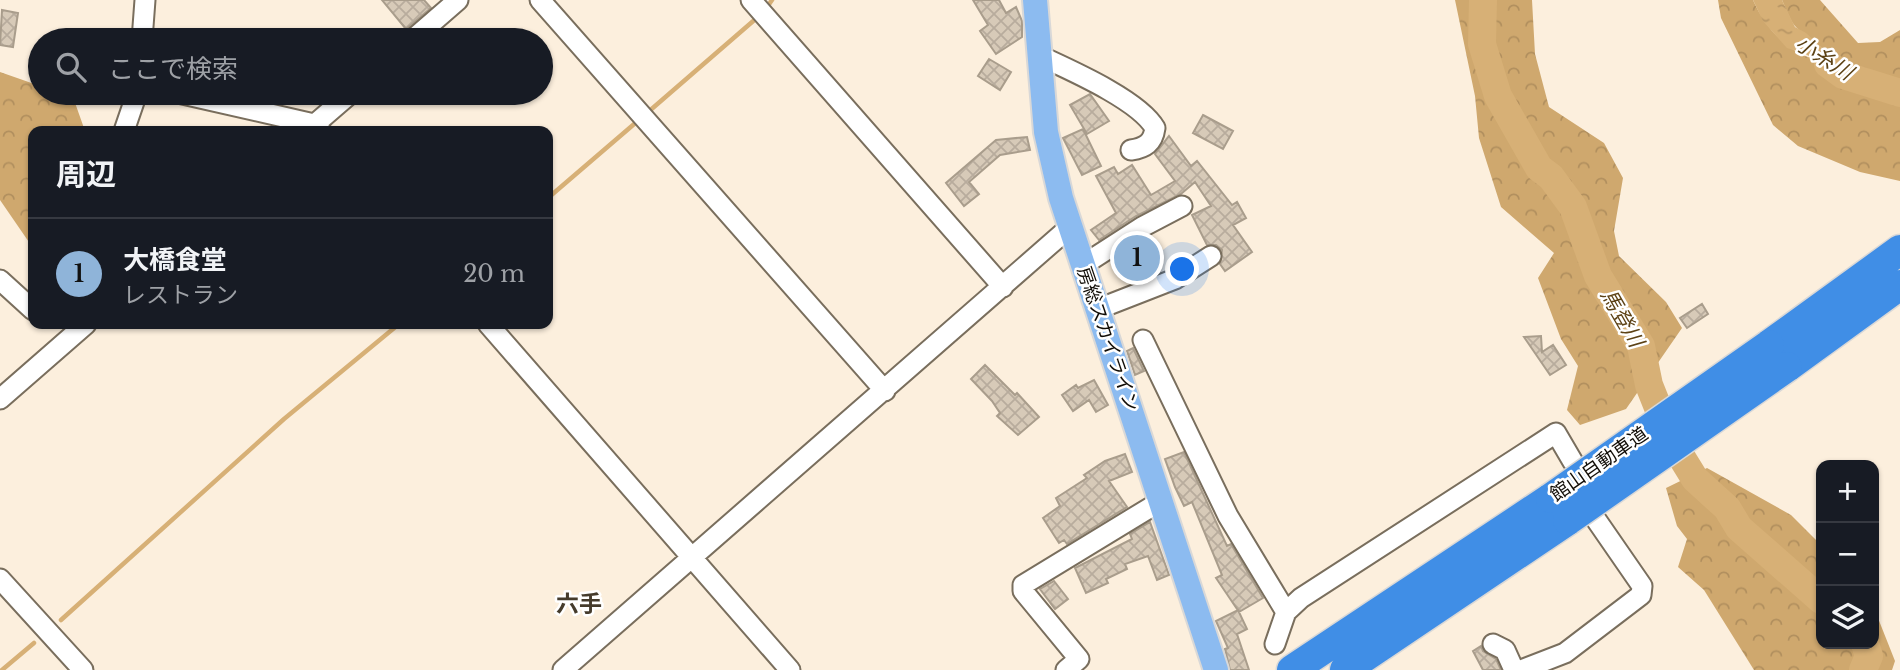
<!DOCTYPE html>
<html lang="ja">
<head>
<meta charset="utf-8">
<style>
	:root { --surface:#171b24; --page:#242831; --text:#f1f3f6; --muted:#9ea1a6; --line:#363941; --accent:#8fb4d9 }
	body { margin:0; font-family:"Libre Baskerville","Noto Sans JP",serif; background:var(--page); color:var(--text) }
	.controls { position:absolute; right:21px; bottom:21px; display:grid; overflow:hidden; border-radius:14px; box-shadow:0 2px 5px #0004 }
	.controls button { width:63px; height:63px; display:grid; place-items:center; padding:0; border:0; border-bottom:2px solid var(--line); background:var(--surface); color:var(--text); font:35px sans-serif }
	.you { position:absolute; left:1183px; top:270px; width:24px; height:24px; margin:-18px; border:5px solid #fff; border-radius:50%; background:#1a73e8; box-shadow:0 0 0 10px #1a73e833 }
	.badge { display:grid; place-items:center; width:46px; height:46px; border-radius:50%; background:var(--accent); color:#111; font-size:23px; font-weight:700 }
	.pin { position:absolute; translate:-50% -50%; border:4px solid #fff; box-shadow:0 2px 7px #0006 }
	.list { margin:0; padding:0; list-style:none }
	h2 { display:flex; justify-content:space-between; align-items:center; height:91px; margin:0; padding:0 28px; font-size:30px }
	h2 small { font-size:23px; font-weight:400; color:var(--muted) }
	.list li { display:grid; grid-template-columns:46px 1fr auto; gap:21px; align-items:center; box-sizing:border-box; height:112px; padding:0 28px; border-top:2px solid var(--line) }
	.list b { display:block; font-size:26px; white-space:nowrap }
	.list p { margin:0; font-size:23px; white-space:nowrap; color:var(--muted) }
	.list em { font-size:23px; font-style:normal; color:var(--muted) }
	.icon { flex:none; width:38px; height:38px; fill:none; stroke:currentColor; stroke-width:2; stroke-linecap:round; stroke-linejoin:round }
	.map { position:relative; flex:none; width:1900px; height:670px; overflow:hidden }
	.search { position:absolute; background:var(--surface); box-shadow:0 2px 5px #0004; left:28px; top:28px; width:525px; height:77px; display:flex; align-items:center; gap:18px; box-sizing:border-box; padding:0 24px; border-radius:38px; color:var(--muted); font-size:26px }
	.panel { position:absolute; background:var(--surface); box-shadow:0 2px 5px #0004; left:28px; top:126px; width:525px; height:203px; border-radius:14px }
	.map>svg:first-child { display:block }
	.forest { fill:url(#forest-crowns) }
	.water { fill:url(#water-ripples) }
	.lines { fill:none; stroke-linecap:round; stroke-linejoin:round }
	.stream { stroke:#d7b076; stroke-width:4.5 }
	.river { stroke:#d7b076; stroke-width:28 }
	.building { fill:url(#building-cross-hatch); stroke:#a99d8c; stroke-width:2 }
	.minor-casing { stroke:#796e5d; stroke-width:23 }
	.major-casing { stroke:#d9d8d7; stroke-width:28 }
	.highway-casing { stroke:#d9d8d7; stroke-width:33 }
	.minor { stroke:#fff; stroke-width:19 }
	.major { stroke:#8cbbf0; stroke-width:24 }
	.highway { stroke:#408ee6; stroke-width:30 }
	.highway-bridge-casing { stroke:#d9d8d7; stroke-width:33; stroke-linecap:butt }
	.highway-bridge { stroke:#408ee6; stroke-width:30 }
	.labels { text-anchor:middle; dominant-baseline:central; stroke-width:5; stroke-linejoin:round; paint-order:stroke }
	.street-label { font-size:19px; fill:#110d07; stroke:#fff }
	.water-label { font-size:21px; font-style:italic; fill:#5d4215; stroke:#fff }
	.quarter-label { font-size:23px; font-weight:bold; fill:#453b2c; stroke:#fff }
</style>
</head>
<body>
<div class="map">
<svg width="1900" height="670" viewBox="0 0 1900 670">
	<defs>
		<pattern id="forest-crowns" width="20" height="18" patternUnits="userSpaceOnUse" patternTransform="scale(1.75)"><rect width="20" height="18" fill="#cfa86e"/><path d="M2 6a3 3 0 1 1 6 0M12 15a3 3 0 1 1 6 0" fill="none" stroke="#b18f5e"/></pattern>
		<pattern id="water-ripples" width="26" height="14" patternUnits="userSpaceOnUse" patternTransform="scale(1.75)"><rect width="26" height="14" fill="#d7b076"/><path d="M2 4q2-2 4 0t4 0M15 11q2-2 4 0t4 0" fill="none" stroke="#b89665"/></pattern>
		<pattern id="building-cross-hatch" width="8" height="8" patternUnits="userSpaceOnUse" patternTransform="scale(1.75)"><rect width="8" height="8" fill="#d7cab8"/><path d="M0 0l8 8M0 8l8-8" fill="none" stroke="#b8ac9d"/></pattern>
	</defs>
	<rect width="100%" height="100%" fill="#fcefdd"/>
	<path class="forest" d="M 1455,0 L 1532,0 L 1535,54 L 1549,107 L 1604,143 L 1623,178 L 1614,231 L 1619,256 L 1666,302 L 1682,328 L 1626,409 L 1580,425 L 1567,410 L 1578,366 L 1561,339 L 1538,278 L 1554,253 L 1501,207 L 1479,138 L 1475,96 Z
		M 1718,0 L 1753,0 C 1770,38 1802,66 1845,62 C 1835,59 1801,33 1795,26 C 1789,19 1786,8 1782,0 L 1820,0 L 1858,43 L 1880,42 L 1900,30 L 1900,181 L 1860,172 L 1798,146 L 1773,125 L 1721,18 Z
		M 0,72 L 40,86 L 40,93 L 60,93 L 73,97 L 85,131 L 33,131 L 33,248 L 0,200 Z
		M 1707,468 L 1791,515 L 1821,545 L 1821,644 L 1874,644 L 1874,608 L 1895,661 L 1892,670 L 1754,670 L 1704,590 L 1678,567 L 1687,539 L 1677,526 L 1666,488 Z"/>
	<path class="water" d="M 1753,0 L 1782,0 L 1795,27 L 1806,33 L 1833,58 L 1845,62 L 1862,75 L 1863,81 L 1846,80 L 1804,53 L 1787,48 L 1763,21 Z"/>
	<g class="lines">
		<path class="stream" d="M 765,10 L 772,0
			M 647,113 L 759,16
			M 548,198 L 640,119
			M 61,620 L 284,419 L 399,324
			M 2,670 L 34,643"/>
		<path class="river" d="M 1483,0 L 1482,44 L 1498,96 L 1539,168 L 1551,177 L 1573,207 L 1598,276 L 1641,346 L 1649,385 L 1671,440 L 1695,479 L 1727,508 L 1739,528 L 1821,600
			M 1828,64 L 1843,75 L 1900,93
			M 1863,670 L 1869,656 L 1865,644"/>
	</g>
	<path class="building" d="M 382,0 L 424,0 L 431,8 L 406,29 Z
		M 973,0 L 999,0 L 1006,13 L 1016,7 L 1022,21 L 1022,37 L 996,54 L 980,31 L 988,25 Z
		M 2,10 L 18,13 L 13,47 L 0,45 Z
		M 989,59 L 1011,72 L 1000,90 L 978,76 Z
		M 1090,94 L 1109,121 L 1087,134 L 1070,105 Z
		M 1203,115 L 1233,131 L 1223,149 L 1193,133 Z
		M 1083,129 L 1101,166 L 1082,175 L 1063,138 Z
		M 1169,136 L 1191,166 L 1197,161 L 1232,205 L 1237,202 L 1246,218 L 1233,225 L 1252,252 L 1225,271 L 1220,264 L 1222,250 L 1216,245 L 1207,245 L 1192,215 L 1211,206 L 1195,182 L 1181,194 L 1136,216 L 1099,240 L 1091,230 L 1116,213 L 1096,176 L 1114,167 L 1118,174 L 1132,165 L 1151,195 L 1175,181 L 1155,154 Z
		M 1027,137 L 1030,150 L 1000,155 L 969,182 L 979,194 L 964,206 L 946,183 L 996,140 Z
		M 1141,242 L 1152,262 L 1146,265 L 1149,271 L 1139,277 L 1137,273 L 1133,275 L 1122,255 Z
		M 1702,304 L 1708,314 L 1687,328 L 1680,318 Z
		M 1541,336 L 1542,352 L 1553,345 L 1566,365 L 1550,375 L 1524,337 Z
		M 1133,348 L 1144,371 L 1135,375 L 1127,351 Z
		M 985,365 L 1015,395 L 1017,393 L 1039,417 L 1018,435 L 997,416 L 1000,413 L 992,401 L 971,379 Z
		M 1094,380 L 1108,405 L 1096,412 L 1089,400 L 1073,411 L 1062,395 L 1076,385 L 1078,388 Z
		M 1184,452 L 1227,546 L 1231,544 L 1263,598 L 1239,612 L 1216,578 L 1222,575 L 1192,502 L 1184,506 L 1175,487 L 1165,459 Z
		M 1125,454 L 1132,472 L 1109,481 L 1127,507 L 1067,544 L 1064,540 L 1059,543 L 1043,518 L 1060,506 L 1056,498 L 1087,478 L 1084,475 L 1105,461 Z
		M 1150,522 L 1169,575 L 1157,580 L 1148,556 L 1125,564 L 1127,569 L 1106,579 L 1108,583 L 1086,593 L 1075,568 L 1132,539 L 1130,534 Z
		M 1054,581 L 1068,599 L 1055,609 L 1040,589 Z
		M 1238,610 L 1247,629 L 1237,634 L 1249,670 L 1230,670 L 1225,649 L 1228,648 L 1216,621 Z
		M 1481,646 L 1483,651 L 1496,659 L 1501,670 L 1483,670 L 1473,651 Z"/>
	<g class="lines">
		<g class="minor-casing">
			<path id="minor" d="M 540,0 L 885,391
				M 751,0 L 1003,287
				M 142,40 L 145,0
				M 412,40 L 458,0
				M 1040,56 C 1070,70 1139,100 1155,128 C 1153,143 1145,148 1131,150
				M 178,93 L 314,124 L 321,131
				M 124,131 L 137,93
				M 307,131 L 351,93
				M 1083,265 L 1142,227 L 1182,206
				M 0,280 L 33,310
				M 1098,309 L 1175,279 L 1211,256
				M 488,324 L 790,670
				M 1143,340 L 1228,516 L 1286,612
				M 0,399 L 86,324
				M 0,579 L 83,670
				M 1275,644 L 1286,612 L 1301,598 L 1556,433 L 1573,462
				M 1493,644 L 1505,650 L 1514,670
				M 563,670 L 1070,227
				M 1066,670 L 1079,659 L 1023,591 L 1023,585 L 1161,501
				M 1521,670 L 1565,653 L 1641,595 L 1642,586 L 1595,518"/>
		</g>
		<g class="major-casing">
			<path id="major" d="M 1035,0 L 1046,132 L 1061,198 L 1216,670"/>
		</g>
		<g class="highway-casing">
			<path id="highway" d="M 1769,345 L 1900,250
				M 1787,367 L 1900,285
				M 1292,670 L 1551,498
				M 1345,670 L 1568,520"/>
		</g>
		<use href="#minor" class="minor"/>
		<use href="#major" class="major"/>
		<use href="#highway" class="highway"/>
		<g class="highway-bridge-casing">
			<path id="highway-bridge" d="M 1551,498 L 1769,345
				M 1568,520 L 1787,367"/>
		</g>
		<use href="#highway-bridge" class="highway-bridge"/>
	</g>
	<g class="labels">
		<g class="street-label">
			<text transform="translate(1108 339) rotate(71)">房総スカイライン</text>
			<text transform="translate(1599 464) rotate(-35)">館山自動車道</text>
		</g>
		<g class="water-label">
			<text transform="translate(1824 58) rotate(32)">小糸川</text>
			<text transform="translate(1622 318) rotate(60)">馬登川</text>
		</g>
		<g class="quarter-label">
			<text x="579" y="604">六手</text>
		</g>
	</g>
</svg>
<div class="controls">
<button>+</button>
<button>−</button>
<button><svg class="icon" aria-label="layers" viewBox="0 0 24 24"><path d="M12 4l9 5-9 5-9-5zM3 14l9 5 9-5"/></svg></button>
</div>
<div class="you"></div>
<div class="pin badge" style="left:1137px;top:258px">1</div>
<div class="search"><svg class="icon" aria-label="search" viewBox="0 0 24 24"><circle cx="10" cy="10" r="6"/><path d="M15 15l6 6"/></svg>ここで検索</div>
<section class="panel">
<h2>周辺<small></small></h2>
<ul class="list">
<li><span class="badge">1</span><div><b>大橋食堂</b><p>レストラン</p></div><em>20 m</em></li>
</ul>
</section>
</div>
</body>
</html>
